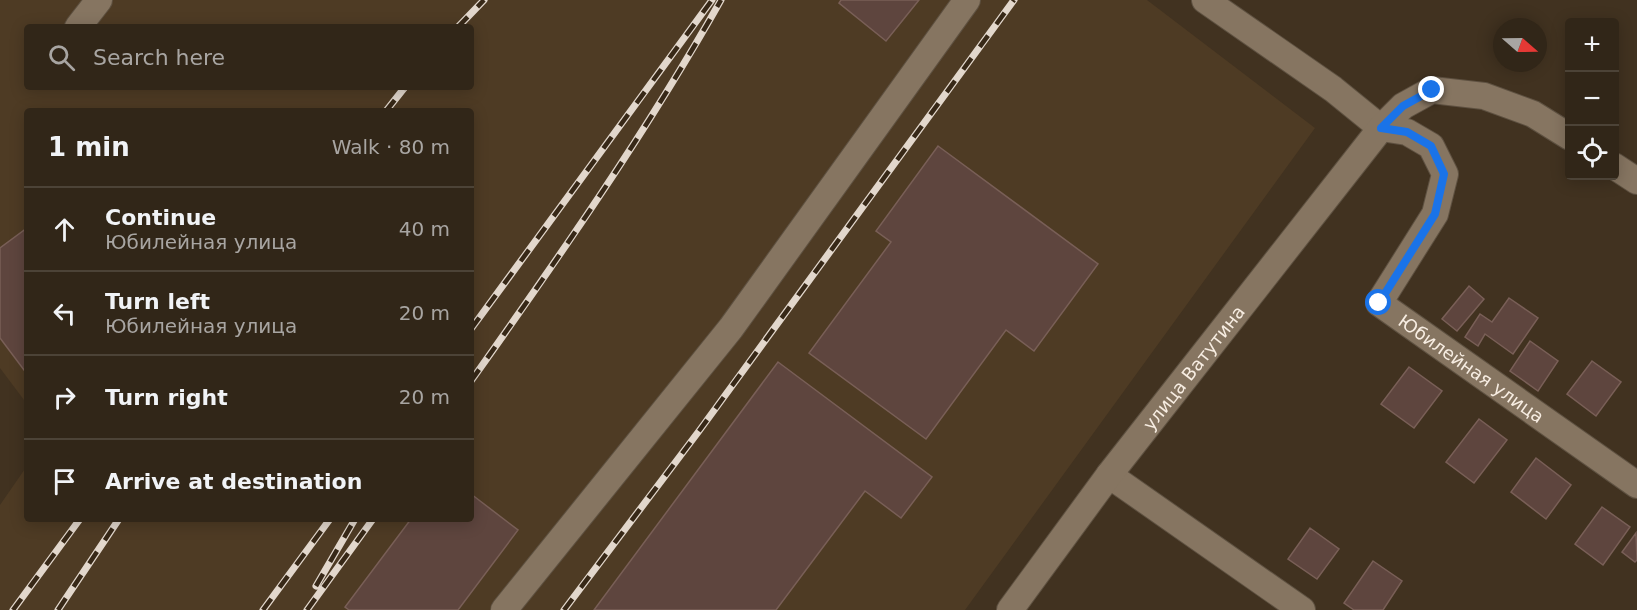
<!DOCTYPE html>
<html lang="en">
<head>
<meta charset="utf-8">
<style>
	:root { --surface:#312618; --page:#3d3225; --text:#f1f3f6; --muted:#a8a5a2; --line:#4c4337 }
	body { margin:0; font-family:"DejaVu Sans",sans-serif; background:var(--page); color:var(--text) }
	.controls { position:absolute; right:18px; top:18px; display:grid; overflow:hidden; border-radius:6px; box-shadow:0 3px 15px #0003 }
	.controls button { width:54px; height:54px; display:grid; place-items:center; padding:0; border:0; border-bottom:2px solid var(--line); background:var(--surface); color:var(--text); font:30px sans-serif }
	.compass { position:absolute; left:1493px; top:18px; width:54px; height:54px; border-radius:50%; background:var(--surface); box-shadow:0 3px 15px #0003; rotate:110deg }
	.stop { position:absolute; width:18px; height:18px; margin:-14px; border:4px solid #1a73e8; border-radius:50%; background:#fff }
	.stop.end { background:#1a73e8; border-color:#fff; box-shadow:0 2px 6px #0008 }
	.list { margin:0; padding:0; list-style:none }
	h2 { display:flex; justify-content:space-between; align-items:center; height:78px; margin:0; padding:0 24px; font-size:26px }
	h2 small { font-size:20px; font-weight:400; color:var(--muted) }
	.list li { display:grid; grid-template-columns:39px 1fr auto; gap:18px; align-items:center; box-sizing:border-box; height:84px; padding:0 24px; border-top:2px solid var(--line) }
	.list b { display:block; font-size:22px; white-space:nowrap }
	.list p { margin:0; font-size:20px; white-space:nowrap; color:var(--muted) }
	.list em { font-size:20px; font-style:normal; color:var(--muted) }
	.icon { flex:none; width:33px; height:33px; fill:none; stroke:currentColor; stroke-width:2; stroke-linecap:round; stroke-linejoin:round }
	.map { position:relative; flex:none; width:1637px; height:610px; overflow:hidden }
	.search { position:absolute; background:var(--surface); box-shadow:0 3px 15px #0003; left:24px; top:24px; width:450px; height:66px; display:flex; align-items:center; gap:15px; box-sizing:border-box; padding:0 21px; border-radius:6px; color:var(--muted); font-size:22px }
	.panel { position:absolute; background:var(--surface); box-shadow:0 3px 15px #0003; left:24px; top:108px; width:450px; height:414px; border-radius:6px }
	.map>svg:first-child { display:block }
	.built { fill:#4e3b24; fill-rule:evenodd }
	.building { fill:#5e453e; stroke:#795f57; stroke-width:1.5 }
	.lines { fill:none; stroke-linecap:round; stroke-linejoin:round }
	.minor-casing { stroke:#5e5141; stroke-width:28 }
	.minor { stroke:#867561; stroke-width:26 }
	.rail-casing { stroke:#e2d7cc; stroke-width:7 }
	.rail { stroke:#372817; stroke-width:4.5; stroke-dasharray:14; stroke-linecap:butt }
	.route { stroke:#1a73e8; stroke-width:8 }
	.labels { text-anchor:middle; dominant-baseline:central; stroke-width:4.5; stroke-linejoin:round; paint-order:stroke }
	.street-label { font-size:18px; fill:#f7ede2; stroke:#372817 }
</style>
</head>
<body>
<div class="map">
<svg width="1637" height="610" viewBox="0 0 1637 610">
	<rect width="100%" height="100%" fill="#413220"/>
	<path class="built" d="M 0,0 L 1147,0 L 1315,128 L 965,610 L 0,610 L 0,505 L 27,466 L 27,519 L 471,519 L 471,111 L 27,111 L 27,404 L 0,368 ZM 27,27 L 471,27 L 471,87 L 27,87 Z"/>
	<path class="building" d="M 841,0 L 919,0 L 886,41 L 839,3 Z
		M 938,146 L 1098,264 L 1034,351 L 1006,330 L 926,439 L 809,353 L 891,242 L 876,231 Z
		M 27,228 L 27,374 L 0,338 L 0,248 Z
		M 1469,286 L 1484,299 L 1457,331 L 1442,319 Z
		M 1509,298 L 1538,318 L 1513,354 L 1485,334 L 1478,346 L 1465,337 L 1480,314 L 1492,322 Z
		M 1530,341 L 1558,361 L 1538,391 L 1510,371 Z
		M 1592,361 L 1621,382 L 1596,416 L 1567,394 Z
		M 778,362 L 932,477 L 901,518 L 865,491 L 776,610 L 594,610 Z
		M 1409,367 L 1442,391 L 1414,428 L 1381,404 Z
		M 1479,419 L 1507,440 L 1474,483 L 1446,462 Z
		M 1536,458 L 1571,485 L 1546,519 L 1511,492 Z
		M 471,494 L 518,530 L 458,610 L 349,610 L 345,607 L 411,519 L 471,519 Z
		M 1602,507 L 1630,527 L 1603,565 L 1575,544 Z
		M 1310,528 L 1339,549 L 1317,579 L 1288,559 Z
		M 1636,533 L 1637,560 L 1635,562 L 1622,552 Z
		M 1373,561 L 1402,581 L 1383,610 L 1354,610 L 1344,603 Z"/>
	<g class="lines">
		<g class="minor-casing">
			<g id="minor">
				<path d="M 1205,0 L 1333,89 L 1381,128"/>
				<path d="M 78,27 L 99,0"/>
				<path id="s1" d="M 1381,128 L 1407,132 L 1431,146 L 1445,174 L 1435,214 L 1379,303 L 1637,485"/>
				<path d="M 1614,166 L 1637,181"/>
				<path d="M 1109,475 L 1302,610"/>
				<path d="M 504,610 L 731,328 L 967,0"/>
				<path id="s2" d="M 1010,610 L 1109,475 L 1381,128 L 1403,106 L 1432,90 L 1484,96 L 1533,114 L 1570,137"/>
			</g>
		</g>
		<use href="#minor" class="minor"/>
		<g class="rail-casing">
			<path id="rail" d="M 458,27 L 484,0
				M 386,111 L 405,87
				M 471,329 L 712,0
				M 471,381 C 559,257 646,133 721,0
				M 316,586 L 355,519
				M 13,610 L 80,519
				M 58,610 L 119,519
				M 263,610 L 330,519
				M 307,610 L 373,519
				M 564,610 L 699,431 L 1014,0"/>
		</g>
		<use href="#rail" class="rail"/>
	</g>
	<g class="lines">
		<path class="route" d="M 1379,303 L 1435,214 L 1444,174 L 1431,146 L 1407,132 L 1381,128 L 1403,106 L 1432,90"/>
	</g>
	<g class="labels">
		<g class="street-label">
			<text stroke="none"><textPath href="#s2" startOffset="304">улица Ватутина</textPath></text>
			<text stroke="none"><textPath href="#s1" startOffset="345">Юбилейная улица</textPath></text>
		</g>
	</g>
</svg>
<div class="controls">
<button>+</button>
<button>−</button>
<button><svg class="icon" aria-label="locate" viewBox="0 0 24 24"><circle cx="12" cy="12" r="6"/><path d="M12 2v4M12 18v4M2 12h4M18 12h4"/></svg></button>
</div>
<svg class="compass" viewBox="-18 -18 36 36"><path d="M0-13l5 13h-10z" fill="#e53935"/><path d="M0 13l5-13h-10z" fill="#a8a5a2"/></svg>
<div class="stop" style="left:1379px;top:303px"></div>
<div class="stop end" style="left:1432px;top:90px"></div>
<div class="search"><svg class="icon" aria-label="search" viewBox="0 0 24 24"><circle cx="10" cy="10" r="6"/><path d="M15 15l6 6"/></svg>Search here</div>
<section class="panel">
<h2>1 min<small>Walk · 80 m</small></h2>
<ul class="list">
<li><svg class="icon" aria-label="ahead" viewBox="0 0 24 24"><path d="M12 20V5M6 11l6-6 6 6"/></svg><div><b>Continue</b><p>Юбилейная улица</p></div><em>40 m</em></li>
<li><svg class="icon" aria-label="left" viewBox="0 0 24 24"><path d="M17 20v-9H6M10 6l-5 5 5 5"/></svg><div><b>Turn left</b><p>Юбилейная улица</p></div><em>20 m</em></li>
<li><svg class="icon" aria-label="right" viewBox="0 0 24 24"><path d="M7 20v-9h11M14 6l5 5-5 5"/></svg><div><b>Turn right</b></div><em>20 m</em></li>
<li><svg class="icon" aria-label="arrive" viewBox="0 0 24 24"><path d="M6 21V4h12l-3 4 3 4H6"/></svg><div><b>Arrive at destination</b></div></li>
</ul>
</section>
</div>
</body>
</html>
